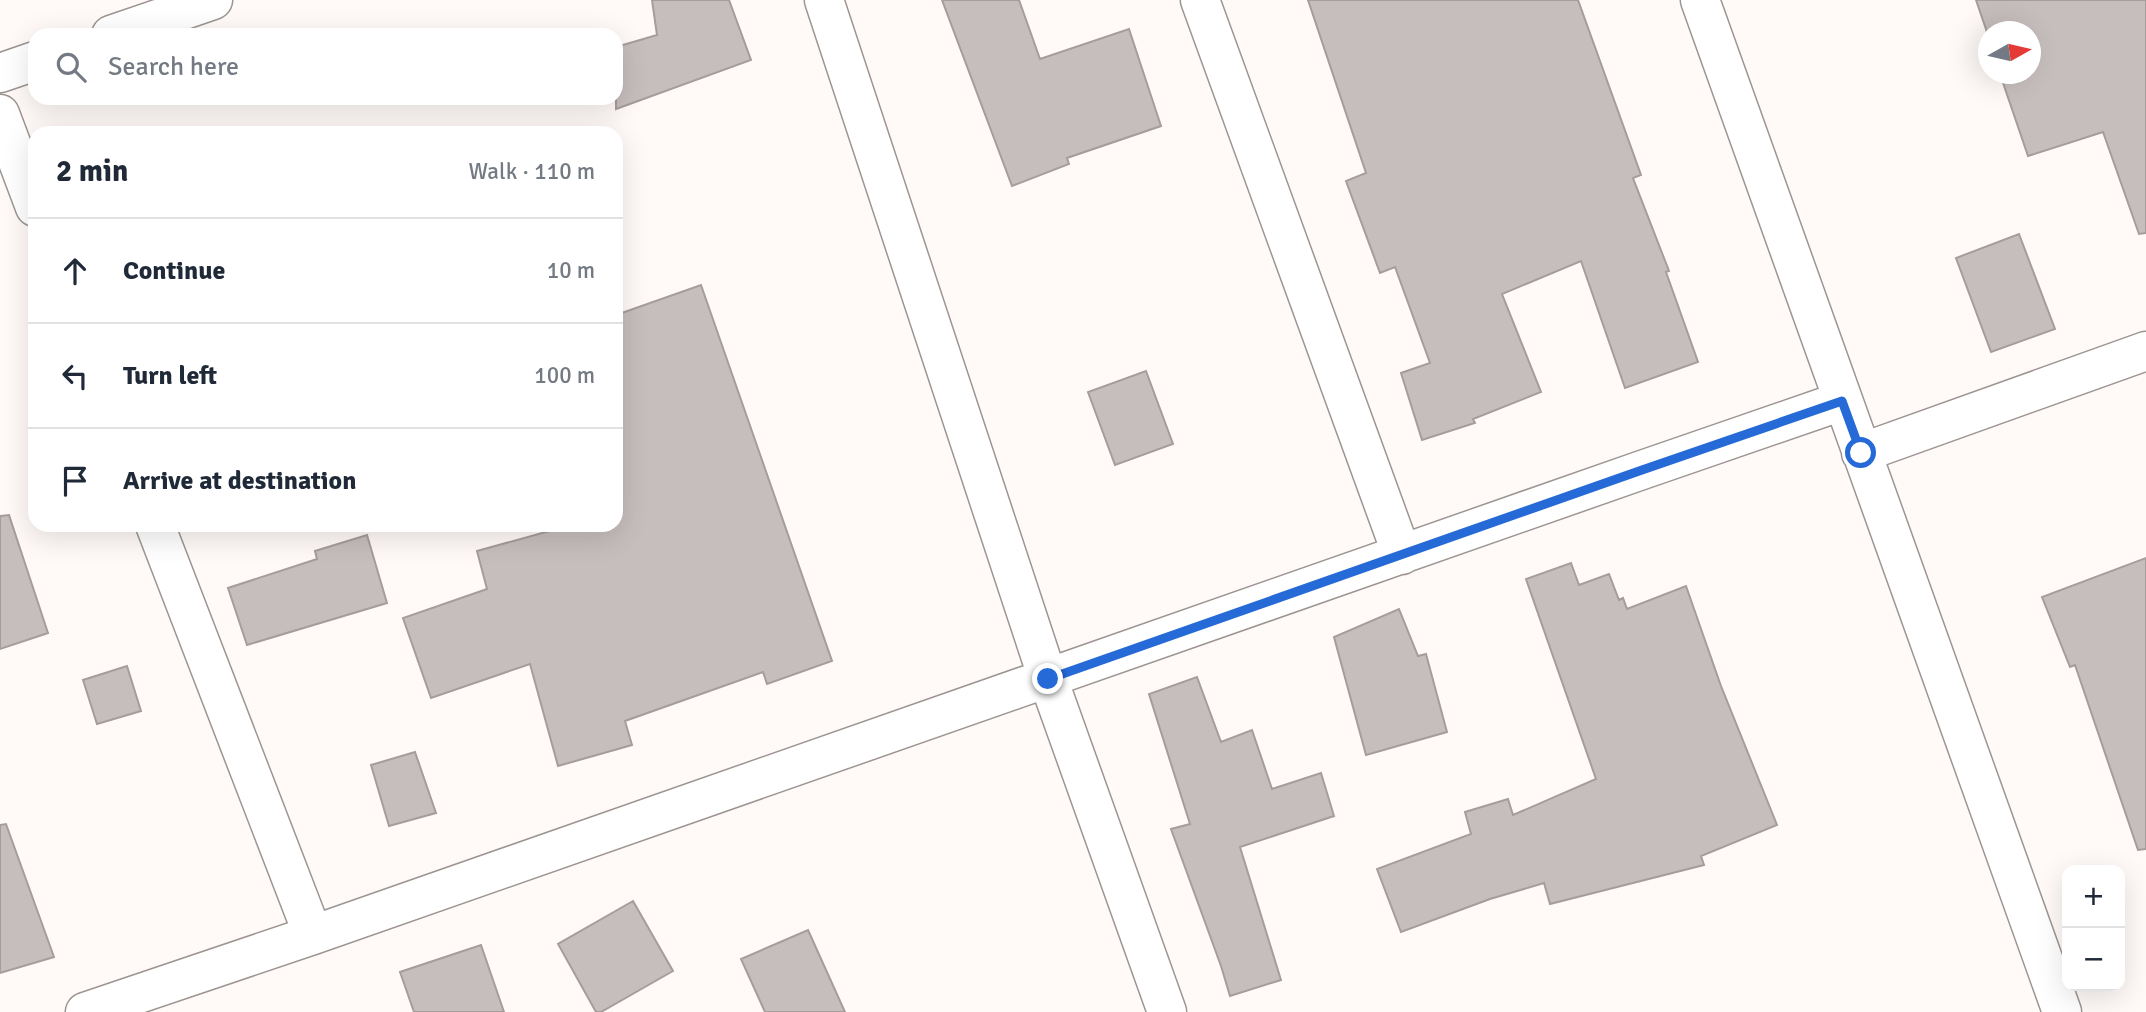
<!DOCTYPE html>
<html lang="en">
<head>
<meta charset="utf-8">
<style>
	:root { --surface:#fff; --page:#f2f2f3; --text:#1f2937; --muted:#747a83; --line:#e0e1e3 }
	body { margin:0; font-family:Signika,sans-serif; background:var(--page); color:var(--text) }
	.controls { position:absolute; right:21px; bottom:21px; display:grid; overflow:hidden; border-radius:14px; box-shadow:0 7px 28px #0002 }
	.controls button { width:63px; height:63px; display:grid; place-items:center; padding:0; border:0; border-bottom:2px solid var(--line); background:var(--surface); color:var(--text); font:35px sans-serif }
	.compass { position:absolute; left:1978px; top:21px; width:63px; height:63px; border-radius:50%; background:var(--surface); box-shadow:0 7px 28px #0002; rotate:82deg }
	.stop { position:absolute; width:21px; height:21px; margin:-16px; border:5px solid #256ad6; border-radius:50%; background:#fff }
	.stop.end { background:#256ad6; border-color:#fff; box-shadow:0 2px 7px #0008 }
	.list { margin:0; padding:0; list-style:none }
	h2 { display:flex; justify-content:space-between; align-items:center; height:91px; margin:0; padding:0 28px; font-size:30px }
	h2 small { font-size:23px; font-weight:400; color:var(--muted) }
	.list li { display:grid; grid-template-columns:46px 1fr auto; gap:21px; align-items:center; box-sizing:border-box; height:105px; padding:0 28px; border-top:2px solid var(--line) }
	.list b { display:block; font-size:26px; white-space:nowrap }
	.list em { font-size:23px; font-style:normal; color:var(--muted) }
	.icon { flex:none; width:38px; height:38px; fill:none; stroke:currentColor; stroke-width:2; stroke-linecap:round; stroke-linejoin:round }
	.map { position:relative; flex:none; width:2146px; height:1012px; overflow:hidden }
	.search { position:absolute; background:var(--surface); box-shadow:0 7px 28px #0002; left:28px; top:28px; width:595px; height:77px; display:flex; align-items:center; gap:18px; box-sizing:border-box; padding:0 24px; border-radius:21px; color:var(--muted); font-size:26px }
	.panel { position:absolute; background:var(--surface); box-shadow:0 7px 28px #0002; left:28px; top:126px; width:595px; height:406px; border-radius:21px }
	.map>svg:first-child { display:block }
	.building { fill:#c6bebc; stroke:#a59d9b; stroke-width:2 }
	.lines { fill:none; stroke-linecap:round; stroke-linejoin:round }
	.minor-casing { stroke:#9d9592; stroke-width:41 }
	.minor { stroke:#fff; stroke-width:38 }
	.route { stroke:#256ad6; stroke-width:9 }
</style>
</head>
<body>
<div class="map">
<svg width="2146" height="1012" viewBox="0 0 2146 1012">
	<rect width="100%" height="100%" fill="#fffaf8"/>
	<path class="building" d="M 652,0 L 729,0 L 751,60 L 616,109 L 616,47 L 657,35 Z
		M 942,0 L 1019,0 L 1040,59 L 1129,29 L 1161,126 L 1067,158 L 1069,164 L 1012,186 Z
		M 1308,0 L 1578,0 L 1641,175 L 1633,178 L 1669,271 L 1666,272 L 1698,362 L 1625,388 L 1581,261 L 1502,294 L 1541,392 L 1473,419 L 1475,423 L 1422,440 L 1401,373 L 1430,363 L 1395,267 L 1380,273 L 1346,181 L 1366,173 Z
		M 1976,0 L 2146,0 L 2146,233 L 2139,234 L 2103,132 L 2028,156 L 2000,74 L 2031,74 L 2031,32 L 1989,32 L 1989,38 Z
		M 2019,234 L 2055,329 L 1991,352 L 1956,258 Z
		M 701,285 L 832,661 L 767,684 L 763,672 L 625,721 L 632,745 L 558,766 L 530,664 L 431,698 L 403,618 L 487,589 L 477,551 L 571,525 L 616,525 L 616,315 Z
		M 1146,371 L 1173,444 L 1115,465 L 1088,392 Z
		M 9,515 L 48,633 L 0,649 L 0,516 Z
		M 367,535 L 387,603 L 247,645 L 228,588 L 317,559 L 315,551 Z
		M 2146,558 L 2146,849 L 2138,850 L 2075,665 L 2070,667 L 2042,597 Z
		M 1571,563 L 1579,585 L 1609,574 L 1619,600 L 1623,598 L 1627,609 L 1686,586 L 1721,686 L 1777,825 L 1701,856 L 1704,865 L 1550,904 L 1544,883 L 1490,899 L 1401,932 L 1377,869 L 1471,834 L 1465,812 L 1508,799 L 1513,815 L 1596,779 L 1526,579 Z
		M 1399,609 L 1418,656 L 1426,654 L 1447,732 L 1366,755 L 1334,637 Z
		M 127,666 L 141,711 L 97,724 L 83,680 Z
		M 1197,677 L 1221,742 L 1252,730 L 1272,789 L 1321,773 L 1334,816 L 1240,847 L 1281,980 L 1230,996 L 1221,966 L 1171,829 L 1190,824 L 1149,694 Z
		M 415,752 L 436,813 L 389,826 L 371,765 Z
		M 6,824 L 54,957 L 0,973 L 0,825 Z
		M 633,901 L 673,971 L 601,1012 L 596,1012 L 558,944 Z
		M 808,930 L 845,1012 L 765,1012 L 741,959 Z
		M 481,945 L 504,1012 L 414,1012 L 400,972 Z"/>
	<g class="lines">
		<g class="minor-casing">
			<path id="minor" d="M 824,0 L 1048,679 L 1167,1012
				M 1200,0 L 1402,555
				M 1700,0 L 2062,1012
				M 111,35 L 213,0
				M 0,73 L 35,61
				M 0,114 L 35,207
				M 1861,453 L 2146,351
				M 155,525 L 313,935
				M 85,1012 L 313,935 L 1642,470 L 1842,401"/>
		</g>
		<use href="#minor" class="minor"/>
	</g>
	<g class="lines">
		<path class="route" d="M 1048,679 L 1642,470 L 1842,401 L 1861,453"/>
	</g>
</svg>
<div class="controls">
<button>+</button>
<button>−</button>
</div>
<svg class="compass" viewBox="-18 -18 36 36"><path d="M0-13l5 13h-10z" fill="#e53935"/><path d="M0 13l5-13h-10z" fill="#747a83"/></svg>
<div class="stop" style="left:1861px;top:453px"></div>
<div class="stop end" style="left:1048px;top:679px"></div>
<div class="search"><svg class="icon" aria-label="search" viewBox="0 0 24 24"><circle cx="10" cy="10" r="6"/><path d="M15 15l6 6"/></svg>Search here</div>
<section class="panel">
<h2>2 min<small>Walk · 110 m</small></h2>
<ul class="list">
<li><svg class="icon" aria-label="ahead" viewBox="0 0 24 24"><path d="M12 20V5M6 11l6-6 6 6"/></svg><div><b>Continue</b></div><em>10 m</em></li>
<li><svg class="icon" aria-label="left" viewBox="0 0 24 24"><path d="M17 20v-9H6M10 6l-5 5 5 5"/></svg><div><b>Turn left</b></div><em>100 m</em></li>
<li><svg class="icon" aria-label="arrive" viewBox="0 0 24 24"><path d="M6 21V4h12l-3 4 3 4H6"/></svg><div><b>Arrive at destination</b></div></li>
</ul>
</section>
</div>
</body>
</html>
